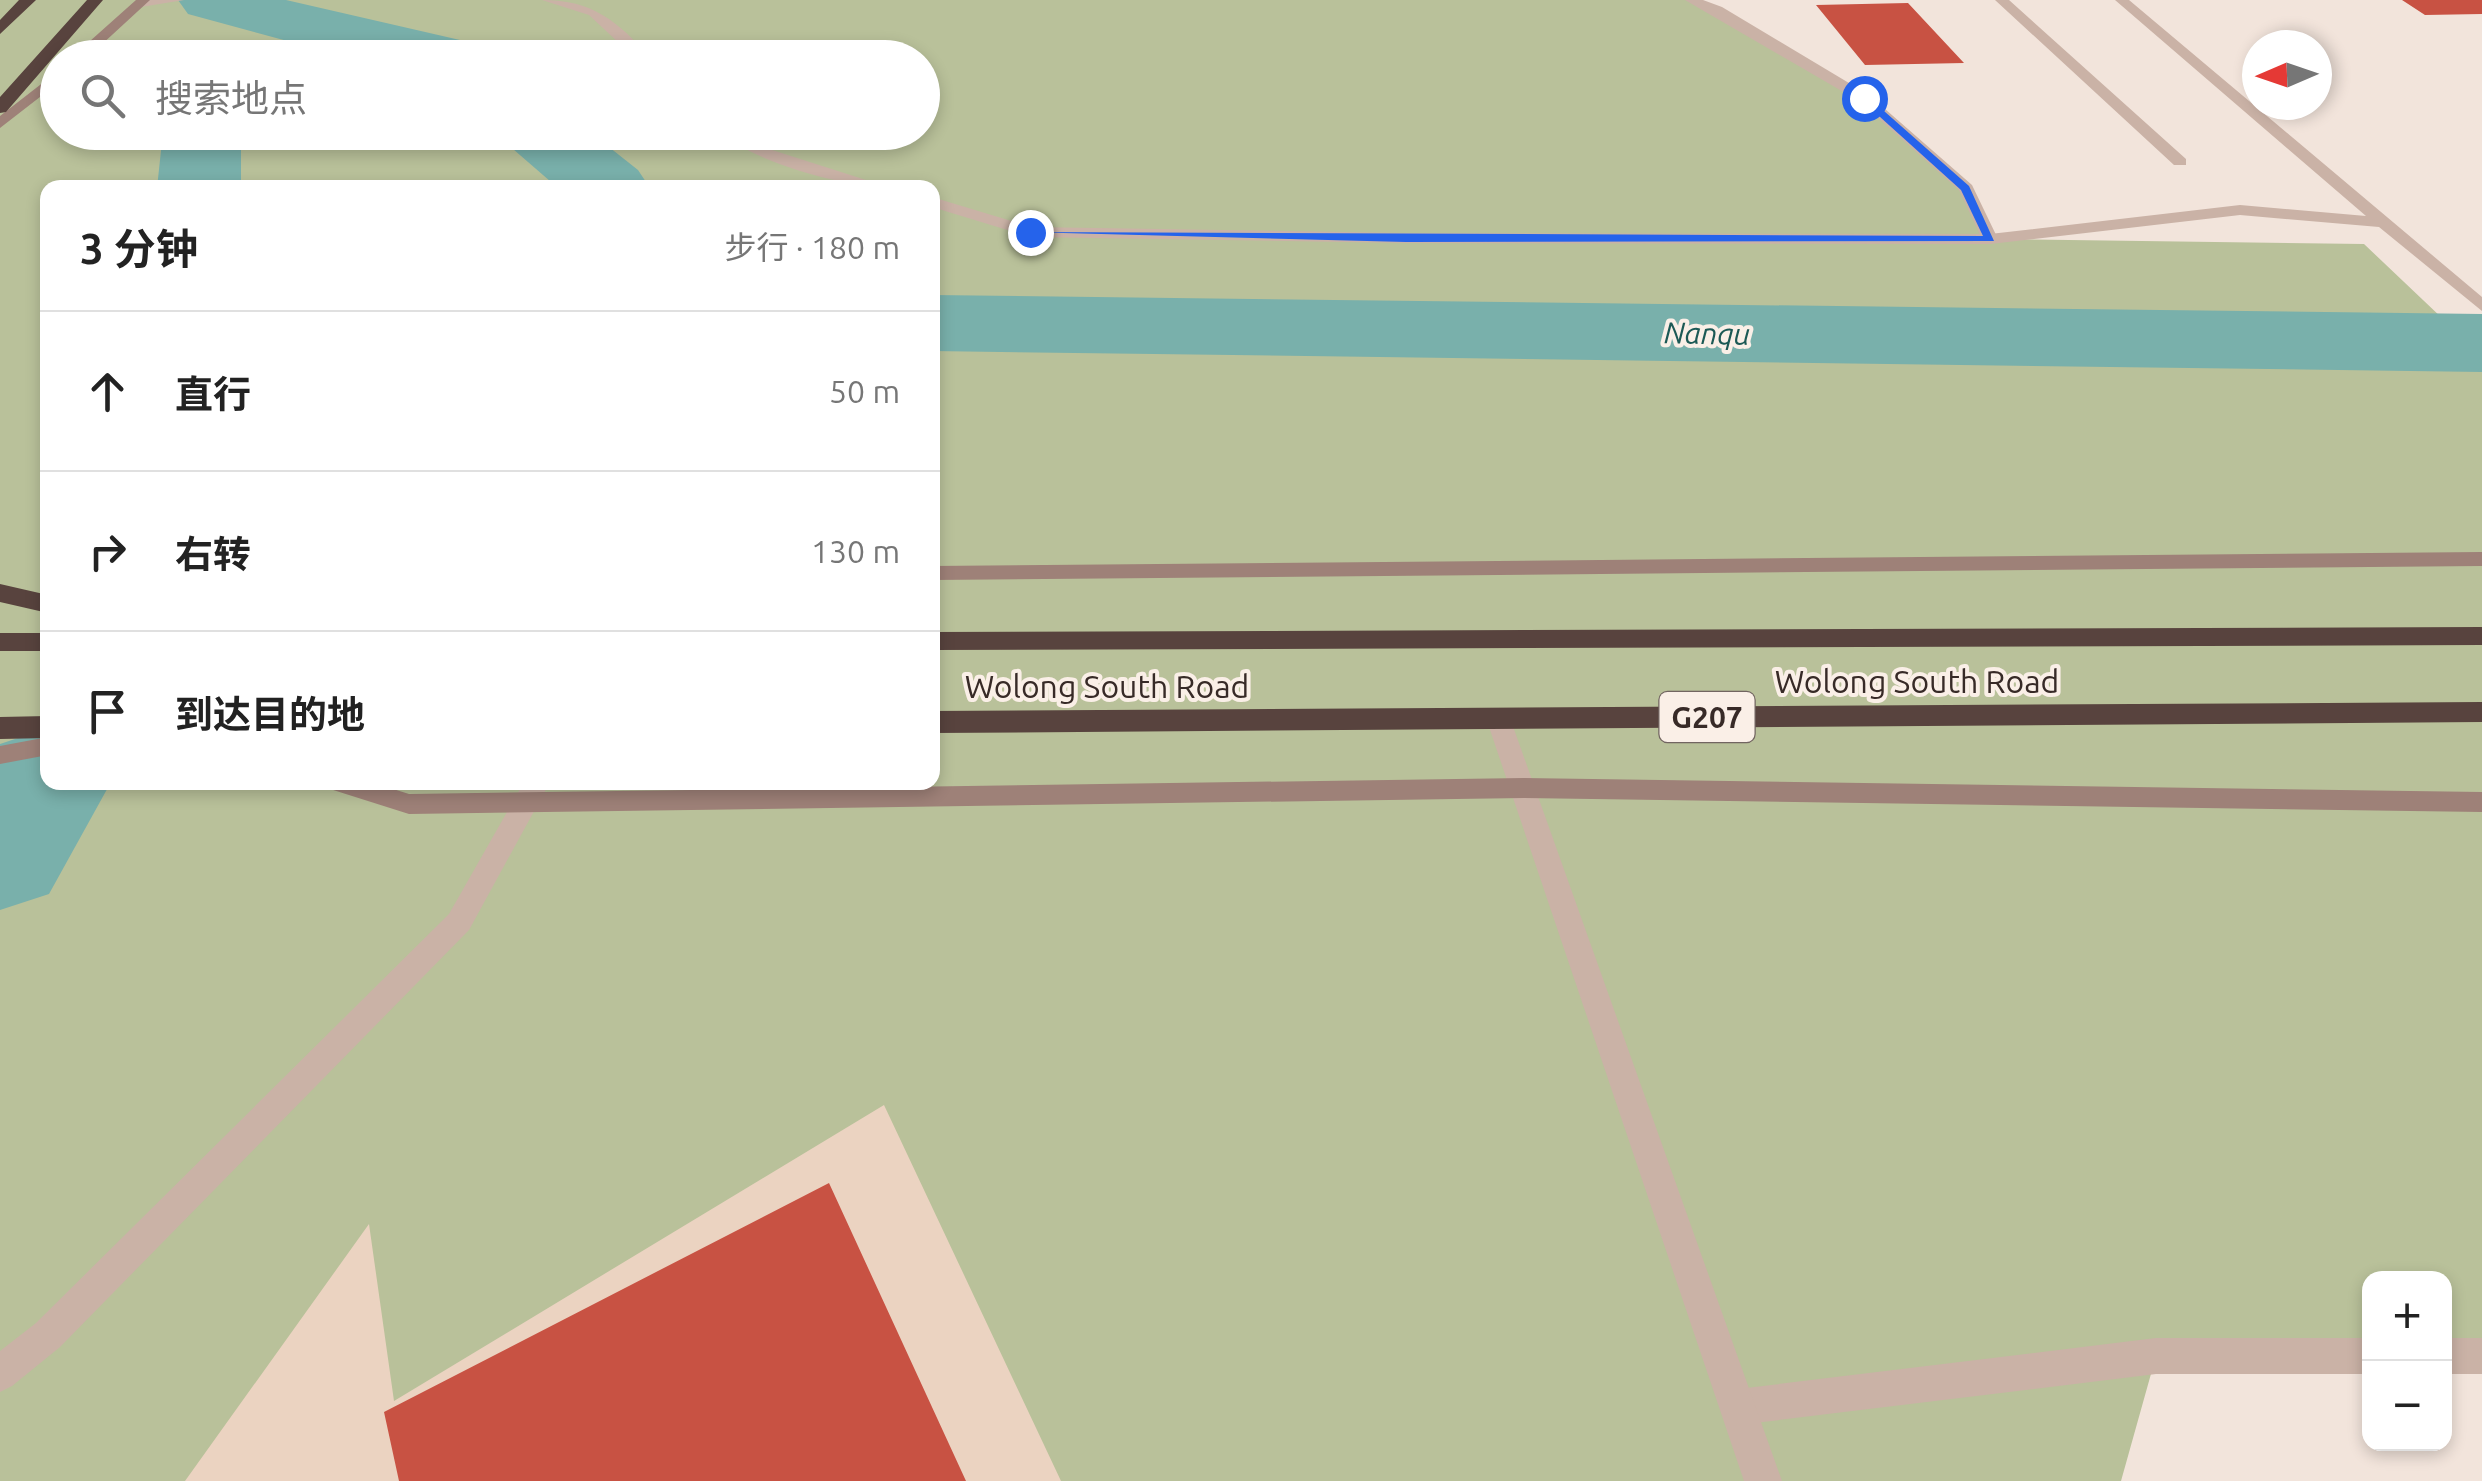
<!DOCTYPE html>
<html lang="zh">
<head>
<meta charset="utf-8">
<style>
	:root { --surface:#fff; --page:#f2f2f2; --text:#222; --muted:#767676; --line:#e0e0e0 }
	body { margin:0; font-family:Ubuntu,"Noto Sans SC",sans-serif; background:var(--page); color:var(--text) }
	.controls { position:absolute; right:30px; bottom:30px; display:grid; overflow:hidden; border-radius:20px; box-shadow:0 5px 15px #0003 }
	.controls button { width:90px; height:90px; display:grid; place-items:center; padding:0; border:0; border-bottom:2px solid var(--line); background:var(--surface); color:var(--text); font:50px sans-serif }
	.compass { position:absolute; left:2242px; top:30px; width:90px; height:90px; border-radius:50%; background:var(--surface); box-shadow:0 5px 15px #0003; rotate:268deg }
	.stop { position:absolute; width:30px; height:30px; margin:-22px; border:8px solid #2563eb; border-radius:50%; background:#fff }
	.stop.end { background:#2563eb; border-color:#fff; box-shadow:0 2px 10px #0008 }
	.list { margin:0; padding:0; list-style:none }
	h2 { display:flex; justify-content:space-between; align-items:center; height:130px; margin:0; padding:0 40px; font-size:42px }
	h2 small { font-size:32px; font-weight:400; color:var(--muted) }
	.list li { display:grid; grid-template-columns:65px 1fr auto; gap:30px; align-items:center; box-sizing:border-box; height:160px; padding:0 40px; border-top:2px solid var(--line) }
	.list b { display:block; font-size:38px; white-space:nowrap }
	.list em { font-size:32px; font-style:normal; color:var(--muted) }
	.icon { flex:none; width:55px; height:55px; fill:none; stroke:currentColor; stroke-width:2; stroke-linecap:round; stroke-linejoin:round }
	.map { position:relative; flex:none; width:2482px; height:1481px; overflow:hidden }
	.search { position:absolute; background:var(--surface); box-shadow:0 5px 15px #0003; left:40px; top:40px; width:900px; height:110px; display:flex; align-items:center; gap:25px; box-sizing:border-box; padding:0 35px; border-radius:55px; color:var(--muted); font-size:38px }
	.panel { position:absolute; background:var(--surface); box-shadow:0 5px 15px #0003; left:40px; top:180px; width:900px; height:610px; border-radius:20px }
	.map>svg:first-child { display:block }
	.green { fill:#b9c19a; fill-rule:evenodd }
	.plaza { fill:#ebd3c1 }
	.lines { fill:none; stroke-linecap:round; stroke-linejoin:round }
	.river { fill:#79b0ab; fill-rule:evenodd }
	.building { fill:#c85243 }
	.lane { fill:#cab2a6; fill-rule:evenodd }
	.street { fill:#cab2a6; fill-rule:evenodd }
	.secondary { fill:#9e8178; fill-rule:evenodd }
	.highway { fill:#58433e; fill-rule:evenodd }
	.route { fill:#2563eb }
	.labels { text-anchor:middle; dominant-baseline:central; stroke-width:8; stroke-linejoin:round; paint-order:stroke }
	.far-water-label { font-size:30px; font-style:italic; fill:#1c5955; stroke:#faefe7 }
	.shield { fill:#faefe7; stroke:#726561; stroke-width:2.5 }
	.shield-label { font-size:30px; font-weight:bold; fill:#372a27 }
	.street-label { font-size:32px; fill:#372a27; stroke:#faefe7 }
</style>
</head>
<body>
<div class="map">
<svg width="2482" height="1481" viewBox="0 0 2482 1481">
	<rect width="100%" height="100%" fill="#f2e4db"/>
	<path class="green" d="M 0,0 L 1697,0 L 1864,99 L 1966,188 L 1990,239 L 2364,244 L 2482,356 L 2482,1356 L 2445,1356 L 2444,1278 L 2370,1278 L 2369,1356 L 2156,1356 L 2121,1481 L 0,1481 ZM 58,58 L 922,58 L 922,132 L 58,132 ZM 48,188 L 932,188 L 932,782 L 48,782 Z"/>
	<path class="plaza" d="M 884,1105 L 1061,1481 L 185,1481 L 369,1224 L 394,1401 Z"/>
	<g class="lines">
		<path class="river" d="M 178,0 L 286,0 L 473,43 L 483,58 L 350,58 L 188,14 Z
			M 163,132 L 241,132 L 241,188 L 157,188 Z
			M 502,132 L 590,132 L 638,170 L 650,188 L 558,188 L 513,149 Z
			M 932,295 L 2482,314 L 2482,372 L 932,351 Z
			M 48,728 L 48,782 L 111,782 L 49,894 L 0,910 L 0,744 Z"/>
	</g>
	<path class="building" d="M 2402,0 L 2482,0 L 2482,14 L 2425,15 Z
		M 1908,3 L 1964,63 L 1865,65 L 1816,5 Z
		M 829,1183 L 966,1481 L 399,1481 L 384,1412 Z"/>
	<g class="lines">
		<path class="lane" d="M 1685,0 L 1703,0 L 1722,7 L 1869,95 L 1972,185 L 1998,239 L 1996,243 L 1984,243 L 1959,190 L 1859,101 Z
			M 1995,0 L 2009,0 L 2186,159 L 2186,165 L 2174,165 Z
			M 524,782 L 550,782 L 469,930 L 60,1347 L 12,1386 L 0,1392 L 0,1351 L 36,1323 L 449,914 Z
			M 2156,1338 L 2370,1338 L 2370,1374 L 2156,1374 L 1738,1425 L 1725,1420 L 1720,1407 L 1725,1394 L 1738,1389 Z
			M 2444,1338 L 2482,1338 L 2482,1374 L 2444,1374 Z"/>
		<path class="street" d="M 137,0 L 184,0 L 141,7 L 135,3 Z
			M 542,0 C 593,0 617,21 651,58 L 635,58 L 589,15 Z
			M 2115,0 L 2129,0 L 2482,297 L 2482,311 L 2379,227 L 2240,215 L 1990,244 L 1406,243 L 1030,237 L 932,207 L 932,197 L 1031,227 L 1406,233 L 1990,234 L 2240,205 L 2366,216 Z
			M 722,132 L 739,132 L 750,143 L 891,188 C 849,188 750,162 722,132 Z
			M 1498,709 L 1510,718 L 1782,1481 L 1744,1481 L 1486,718 Z"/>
		<path class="secondary" d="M 136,0 L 150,0 L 87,58 L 71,58 Z
			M 58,71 L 58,83 L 0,128 L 0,116 Z
			M 2482,552 L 2482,566 L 932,580 L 932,566 Z
			M 48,737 L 48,755 L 0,764 L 0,746 Z
			M 1524,778 L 2482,792 L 2482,812 L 1524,798 L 409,814 L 330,789 L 326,782 L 371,782 L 409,794 Z"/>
		<path class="highway" d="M 19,0 L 36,0 L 0,34 L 0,20 Z
			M 87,0 L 103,0 L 6,112 L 0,113 L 0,97 Z
			M 0,584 L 48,595 L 48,613 L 0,602 Z
			M 2482,627 L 2482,645 L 932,650 L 932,632 Z
			M 0,633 L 48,633 L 48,651 L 0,651 Z
			M 2482,702 L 2482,722 L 932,733 L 932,711 Z
			M 48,716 L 48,738 L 0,739 L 0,717 Z"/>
	</g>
	<path class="route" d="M 1867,96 L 1969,186 L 1994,241 L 1406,242 L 1025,232 L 1983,236 L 1961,190 L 1859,98 Z"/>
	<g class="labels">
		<g class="far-water-label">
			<text transform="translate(1707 333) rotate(1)">Nanqu</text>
		</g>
		<rect class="shield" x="1659.5" y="692" width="95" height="50" rx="8"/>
		<g class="shield-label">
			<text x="1707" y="717">G207</text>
		</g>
		<g class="street-label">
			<text x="1917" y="681">Wolong South Road</text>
			<text x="1107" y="686">Wolong South Road</text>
		</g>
	</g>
</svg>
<div class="controls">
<button>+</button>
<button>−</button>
</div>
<svg class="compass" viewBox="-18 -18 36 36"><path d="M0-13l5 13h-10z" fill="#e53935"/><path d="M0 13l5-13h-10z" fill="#767676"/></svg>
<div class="stop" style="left:1864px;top:98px"></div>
<div class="stop end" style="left:1030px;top:232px"></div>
<div class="search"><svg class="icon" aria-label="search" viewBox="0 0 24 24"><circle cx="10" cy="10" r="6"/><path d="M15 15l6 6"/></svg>搜索地点</div>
<section class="panel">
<h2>3 分钟<small>步行 · 180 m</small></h2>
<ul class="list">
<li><svg class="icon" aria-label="ahead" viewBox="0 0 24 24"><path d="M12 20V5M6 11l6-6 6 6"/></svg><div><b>直行</b></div><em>50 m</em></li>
<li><svg class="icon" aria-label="right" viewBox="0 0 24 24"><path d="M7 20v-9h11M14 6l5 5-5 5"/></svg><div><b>右转</b></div><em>130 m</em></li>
<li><svg class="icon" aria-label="arrive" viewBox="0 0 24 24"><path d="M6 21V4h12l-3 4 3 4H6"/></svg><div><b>到达目的地</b></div></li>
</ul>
</section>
</div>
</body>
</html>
